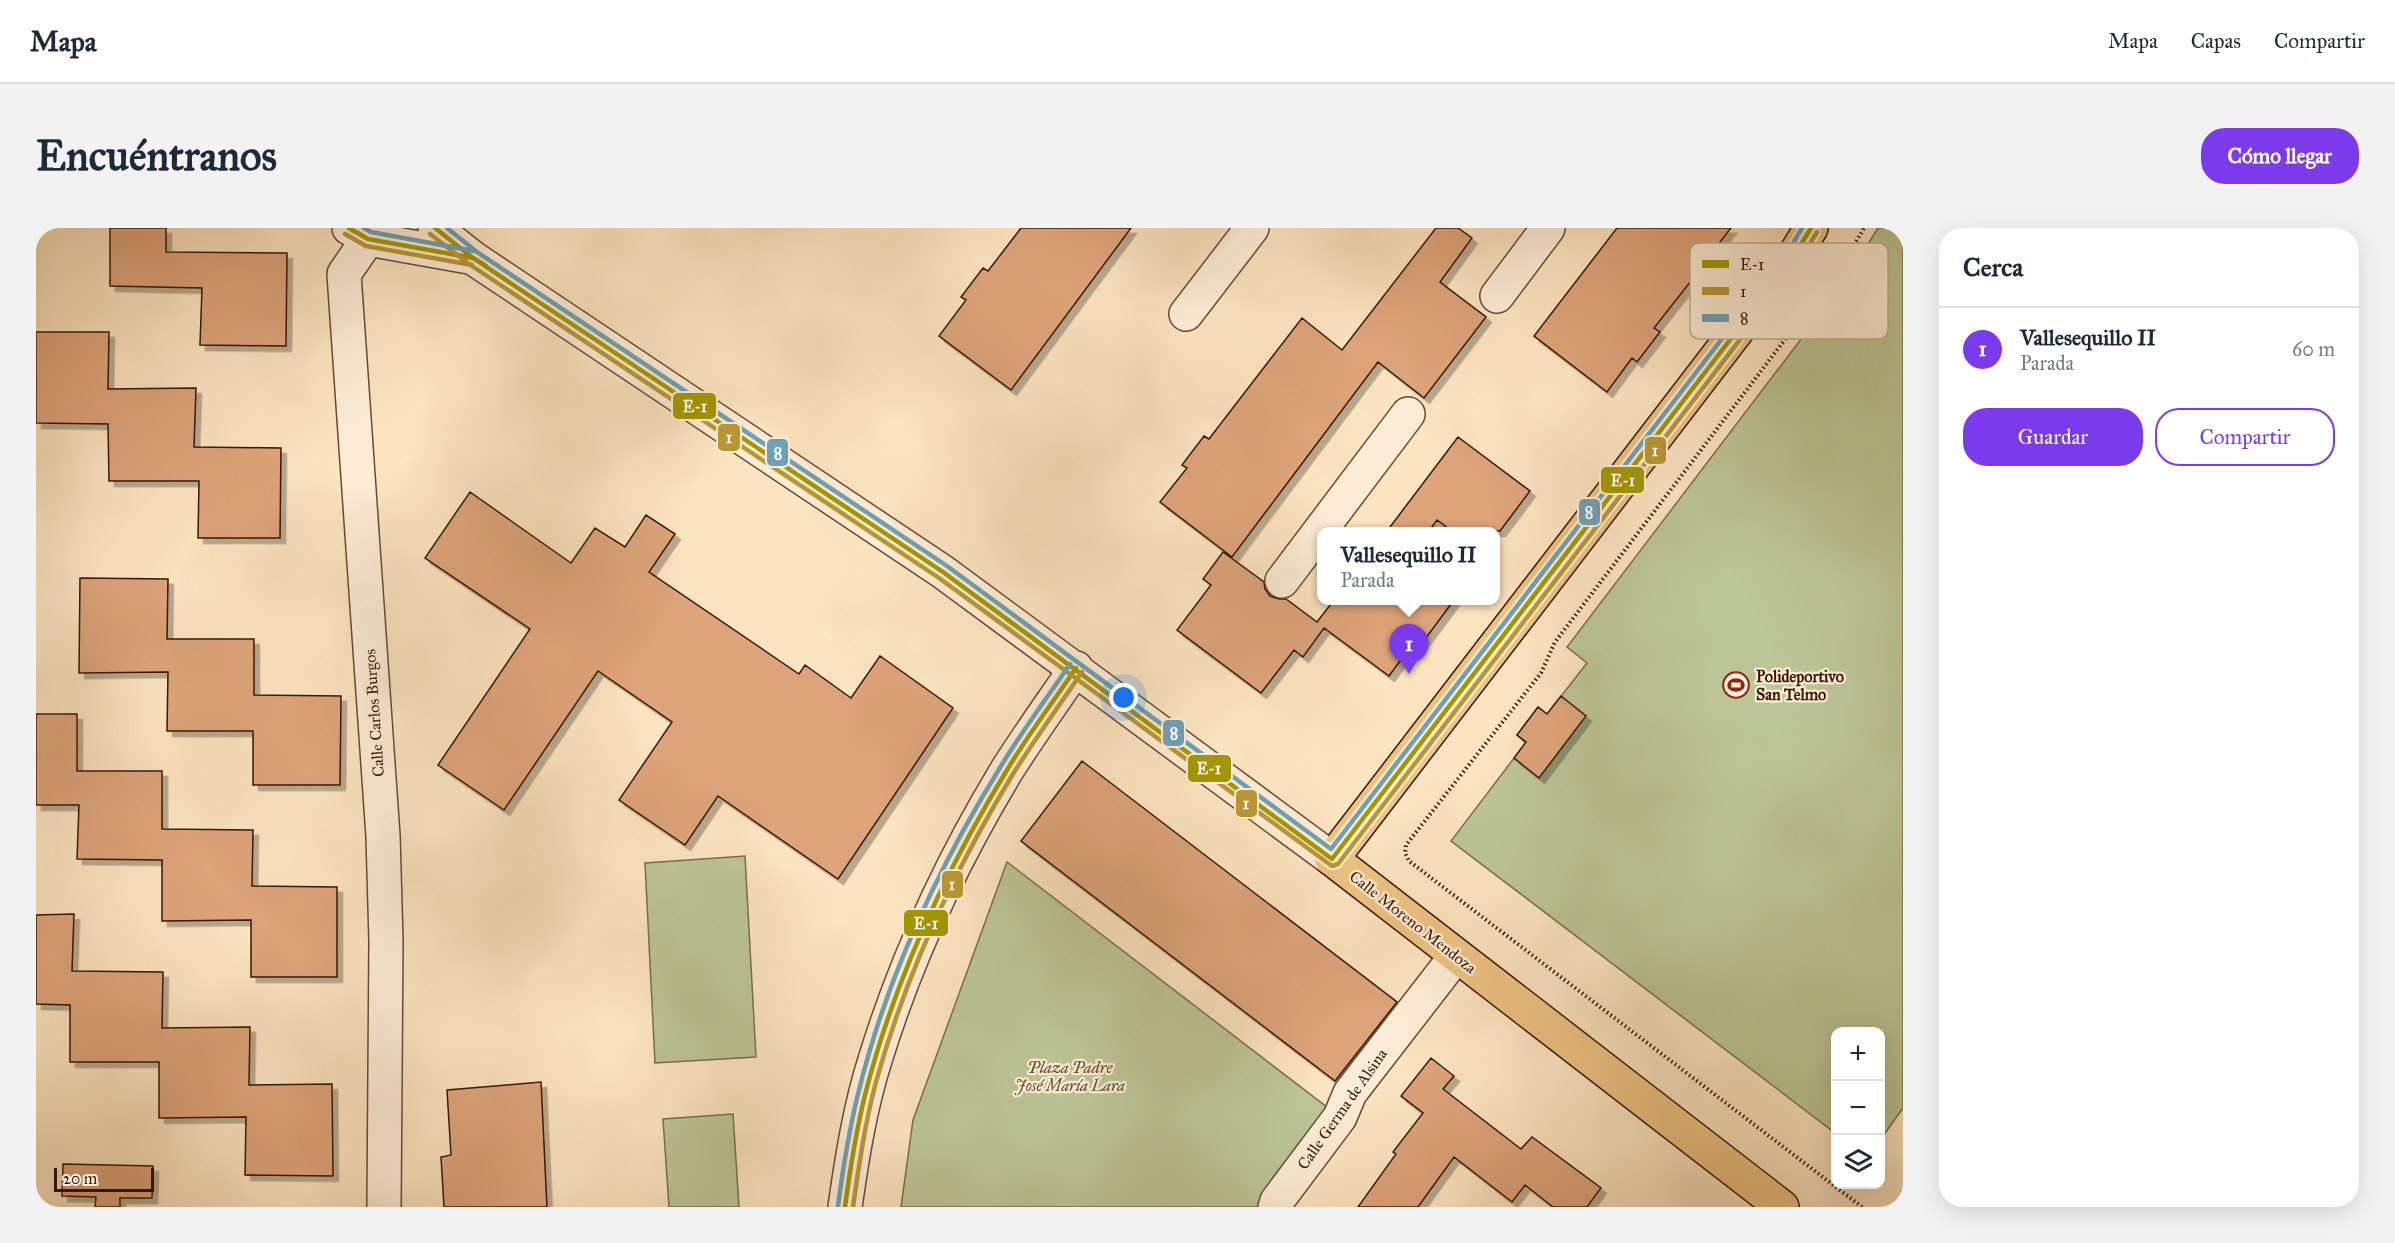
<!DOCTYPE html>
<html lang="es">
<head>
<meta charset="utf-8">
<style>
	:root { --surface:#fff; --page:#f2f2f3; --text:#1f2937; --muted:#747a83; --line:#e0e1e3; --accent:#7c3aed }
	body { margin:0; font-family:"IM FELL Great Primer",serif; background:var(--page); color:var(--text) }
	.controls { position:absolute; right:18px; bottom:18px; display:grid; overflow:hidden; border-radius:12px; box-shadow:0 6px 24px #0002 }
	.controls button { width:54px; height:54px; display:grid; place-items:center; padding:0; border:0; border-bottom:2px solid var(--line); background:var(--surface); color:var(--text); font:30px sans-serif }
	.scale { position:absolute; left:18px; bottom:15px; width:100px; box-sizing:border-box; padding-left:6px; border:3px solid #371704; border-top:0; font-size:16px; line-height:21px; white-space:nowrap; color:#371704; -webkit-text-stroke:4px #fdedd6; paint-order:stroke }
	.you { position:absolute; left:1088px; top:470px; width:21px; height:21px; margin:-15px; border:4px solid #fff; border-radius:50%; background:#1a73e8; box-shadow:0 0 0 9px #1a73e833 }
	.badge { display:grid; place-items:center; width:39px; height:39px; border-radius:50%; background:var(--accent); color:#fff; font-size:20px; font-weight:700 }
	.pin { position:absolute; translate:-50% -50px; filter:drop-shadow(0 2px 3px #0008) }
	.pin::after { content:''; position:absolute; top:32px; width:21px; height:18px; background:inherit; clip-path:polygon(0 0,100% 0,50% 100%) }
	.popup { position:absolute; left:1281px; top:299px; width:183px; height:78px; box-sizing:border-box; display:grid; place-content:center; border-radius:12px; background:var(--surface); filter:drop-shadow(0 2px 4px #0005); font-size:20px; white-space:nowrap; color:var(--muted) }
	.popup b { font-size:22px; color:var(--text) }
	.popup::after { content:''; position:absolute; left:50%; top:100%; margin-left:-12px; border:12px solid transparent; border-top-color:var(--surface) }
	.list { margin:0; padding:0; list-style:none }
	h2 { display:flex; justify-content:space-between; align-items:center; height:78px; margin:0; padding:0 24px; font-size:26px }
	h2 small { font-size:20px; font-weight:400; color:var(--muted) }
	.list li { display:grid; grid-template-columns:39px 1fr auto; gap:18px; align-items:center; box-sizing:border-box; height:84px; padding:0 24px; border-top:2px solid var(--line) }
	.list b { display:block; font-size:22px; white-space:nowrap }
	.list p { margin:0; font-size:20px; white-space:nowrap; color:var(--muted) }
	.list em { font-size:20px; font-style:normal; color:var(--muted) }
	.actions { display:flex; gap:12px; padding:18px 24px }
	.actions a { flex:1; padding:14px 0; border:2px solid var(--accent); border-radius:24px; text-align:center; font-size:21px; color:var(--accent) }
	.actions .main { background:var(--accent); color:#fff }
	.icon { flex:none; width:33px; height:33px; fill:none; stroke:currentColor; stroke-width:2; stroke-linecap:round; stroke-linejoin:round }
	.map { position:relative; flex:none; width:1867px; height:979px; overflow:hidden; border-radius:24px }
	header { display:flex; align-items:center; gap:36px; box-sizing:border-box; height:84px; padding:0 30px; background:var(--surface); border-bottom:2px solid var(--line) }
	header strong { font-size:28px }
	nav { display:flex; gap:33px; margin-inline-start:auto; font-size:21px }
	.intro { display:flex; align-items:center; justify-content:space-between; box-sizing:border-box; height:144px; padding:0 36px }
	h1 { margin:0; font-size:42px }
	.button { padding:15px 27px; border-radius:24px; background:var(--accent); color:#fff; font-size:21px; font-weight:700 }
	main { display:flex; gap:36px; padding:0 36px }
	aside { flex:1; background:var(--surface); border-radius:24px; box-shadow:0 6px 24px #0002 }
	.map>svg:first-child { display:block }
	.green { fill:#bcc595; stroke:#7a6e4c; stroke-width:1.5 }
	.building { fill:#dda379; stroke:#371704; stroke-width:1.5; filter:url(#shadow) }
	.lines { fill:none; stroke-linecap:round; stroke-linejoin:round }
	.minor-casing { stroke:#684a33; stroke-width:36 }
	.major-casing { stroke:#371704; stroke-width:36 }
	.path { stroke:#371704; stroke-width:4; stroke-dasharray:1.5 3; stroke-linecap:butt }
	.minor { stroke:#fdedd6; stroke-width:33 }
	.major { stroke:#eec280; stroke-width:33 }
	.bus-1-casing { stroke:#fdedd6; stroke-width:9 }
	.bus-2-casing { stroke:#fdedd6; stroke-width:9 }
	.bus-3-casing { stroke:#fdedd6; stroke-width:9 }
	.bus-1 { stroke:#a39702; stroke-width:4.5 }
	.bus-2 { stroke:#b99833; stroke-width:4.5 }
	.bus-3 { stroke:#6ea1b6; stroke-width:4.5 }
	.labels { text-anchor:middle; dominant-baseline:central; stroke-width:4.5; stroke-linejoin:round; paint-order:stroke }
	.poi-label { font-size:16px; font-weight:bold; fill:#371704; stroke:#fdedd6; text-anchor:start }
	.street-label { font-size:16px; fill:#371704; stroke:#fdedd6 }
	.park-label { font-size:16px; font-style:italic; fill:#5f4b30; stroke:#fdedd6 }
	.key { fill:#fdedd6; stroke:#c2ad97; stroke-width:1.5 }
	.key-label { font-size:16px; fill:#371704 }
	.line-badge { stroke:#fdedd6; stroke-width:2 }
	.badge-label { font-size:16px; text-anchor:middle; font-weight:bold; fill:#fff }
</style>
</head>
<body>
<header>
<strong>Mapa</strong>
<nav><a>Mapa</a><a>Capas</a><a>Compartir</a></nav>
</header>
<div class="intro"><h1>Encuéntranos</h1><a class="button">Cómo llegar</a></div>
<main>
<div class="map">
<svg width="1867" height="979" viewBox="0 0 1867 979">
	<defs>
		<filter id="shadow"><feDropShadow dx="5.5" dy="5.5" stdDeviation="0" flood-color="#0004"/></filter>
	</defs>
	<rect width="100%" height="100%" fill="#fce4c0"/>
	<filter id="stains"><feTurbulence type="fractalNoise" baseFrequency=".00333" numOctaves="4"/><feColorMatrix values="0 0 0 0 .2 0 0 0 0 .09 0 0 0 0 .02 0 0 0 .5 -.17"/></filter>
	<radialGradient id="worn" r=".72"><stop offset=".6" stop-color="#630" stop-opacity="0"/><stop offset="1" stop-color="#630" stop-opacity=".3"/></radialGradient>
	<path class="green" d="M 1842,0 L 1867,0 L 1867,880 L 1845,911 L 1844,804 L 1800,804 L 1799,905 L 1415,613 L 1485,521 L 1496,519 L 1481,507 L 1502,479 L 1517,491 L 1522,486 L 1515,481 L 1551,435 L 1531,419 L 1807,56 Z
		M 709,628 L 720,829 L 619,835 L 609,635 Z
		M 971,634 L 1300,886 L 1233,979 L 865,979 L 877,892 Z
		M 697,886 L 703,979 L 633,979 L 627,891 Z"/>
	<path class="building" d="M 74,0 L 130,0 L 130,24 L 251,25 L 250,118 L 164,117 L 166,60 L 74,58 Z
		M 985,0 L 1095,0 L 975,162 L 903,108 L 930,72 L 925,69 L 947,40 L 952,43 Z
		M 1400,0 L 1422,0 L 1436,10 L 1404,54 L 1450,89 L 1388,170 L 1342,134 L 1196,329 L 1124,274 L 1151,240 L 1146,237 L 1168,208 L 1173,211 L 1266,90 L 1306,122 Z
		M 1581,0 L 1695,0 L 1684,14 L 1689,17 L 1667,47 L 1662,44 L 1618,100 L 1624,104 L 1601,134 L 1596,130 L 1571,164 L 1498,108 Z
		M 0,104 L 73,104 L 72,161 L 160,160 L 158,219 L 245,220 L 244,310 L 162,310 L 163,253 L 73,253 L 72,196 L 0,195 Z
		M 1422,209 L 1494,263 L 1464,303 L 1416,303 L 1401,292 L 1393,303 L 1351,303 Z
		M 434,264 L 535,335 L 559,300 L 589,319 L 610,287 L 639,306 L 613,344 L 763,446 L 769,437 L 815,470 L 844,428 L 917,480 L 802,651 L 682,568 L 649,617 L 583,572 L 636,494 L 562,443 L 468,582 L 402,537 L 494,401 L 389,330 Z
		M 1187,324 L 1228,354 L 1229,361 L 1234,368 L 1243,371 L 1250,371 L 1281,394 L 1298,372 L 1418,372 L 1384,418 L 1378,414 L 1353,448 L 1288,400 L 1267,429 L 1258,422 L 1225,465 L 1141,402 L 1175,357 L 1167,351 Z
		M 44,350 L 132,351 L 131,411 L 218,411 L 218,467 L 305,468 L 304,557 L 217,557 L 217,503 L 131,503 L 132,444 L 43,445 Z
		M 1525,468 L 1550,488 L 1503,550 L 1478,530 L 1490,514 L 1481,507 L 1502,479 L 1511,486 Z
		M 0,486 L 41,486 L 41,543 L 126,543 L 126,601 L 217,602 L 216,658 L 301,659 L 301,749 L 215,749 L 215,692 L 126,693 L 126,632 L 41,631 L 43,577 L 0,577 Z
		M 1046,533 L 1361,774 L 1299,853 L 985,613 Z
		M 38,686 L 36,743 L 127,744 L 126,800 L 214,799 L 213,857 L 296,856 L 297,948 L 209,947 L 210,889 L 123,890 L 123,834 L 34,834 L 34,777 L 0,776 L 0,687 Z
		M 1395,830 L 1418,848 L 1407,861 L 1485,921 L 1496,909 L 1565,960 L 1551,979 L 1517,979 L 1489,957 L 1476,974 L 1418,929 L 1382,979 L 1322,979 L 1360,926 L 1357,924 L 1387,885 L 1365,868 Z
		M 505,854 L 511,979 L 408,979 L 405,929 L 415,927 L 411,862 Z
		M 27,936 L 117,938 L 116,970 L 84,970 L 84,979 L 59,979 L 60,969 L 26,968 Z"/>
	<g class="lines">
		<g class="minor-casing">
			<path id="minor" d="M 313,0 L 332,11 L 433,29
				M 333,0 L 332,11 L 308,46 L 347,608 L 350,713 L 348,979
				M 399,0 L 437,30 L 907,344 L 1296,631
				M 1461,68 L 1512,0
				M 1150,86 L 1216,0
				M 1246,353 L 1372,186
				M 809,979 C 816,930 824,879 839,832 C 870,731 916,633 971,542 C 993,507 1017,474 1040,440
				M 1239,979 L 1241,973 L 1304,889 L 1314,865 L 1420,728"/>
		</g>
		<g class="major-casing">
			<path id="major" d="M 1746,979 L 1296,631 L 1756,31 L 1775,0"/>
		</g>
		<path class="path" d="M 1826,979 L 1373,633 L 1369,625 L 1370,617 L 1505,445 L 1519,414 L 1795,51 L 1812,28 L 1828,0"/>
		<use href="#minor" class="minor"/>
		<use href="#major" class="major"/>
		<g class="bus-1-casing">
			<path id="bus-1" d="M 313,0 L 332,11 L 437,30 L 450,38
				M 399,0 L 437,30 L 907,344 L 1296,631 L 1756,31 L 1775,0
				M 809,979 C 814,941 820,904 829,867 C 858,753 910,642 971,542 C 992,507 1017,474 1040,440"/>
		</g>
		<g class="bus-2-casing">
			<path id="bus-2" d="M 309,6 L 330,18 L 436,37
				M 394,6 L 433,36 L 903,350 L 1296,638 L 1302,636 L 1762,36 L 1781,4
				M 817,979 C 823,937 829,895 840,854 C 870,746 919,641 977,546 C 999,511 1023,478 1046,444"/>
		</g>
		<g class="bus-3-casing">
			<path id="bus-3" d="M 328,0 L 335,4 L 438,23
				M 411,0 L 441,24 L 911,338 L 1295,621 L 1750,27 L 1766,0
				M 802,978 C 807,940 813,903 822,866 C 850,751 903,638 965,538 C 986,503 1011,470 1034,436"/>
		</g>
		<use href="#bus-1" class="bus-1"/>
		<use href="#bus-2" class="bus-2"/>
		<use href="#bus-3" class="bus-3"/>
	</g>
	<defs>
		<g id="stadium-ring" transform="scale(1.35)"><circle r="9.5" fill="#fdedd6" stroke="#8f2418" stroke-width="1.5"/><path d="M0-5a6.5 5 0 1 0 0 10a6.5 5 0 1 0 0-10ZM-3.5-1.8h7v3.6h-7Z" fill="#8f2418"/></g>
	</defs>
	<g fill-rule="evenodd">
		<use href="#stadium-ring" x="1700" y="457"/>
	</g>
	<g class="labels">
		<g class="poi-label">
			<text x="1720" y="448">Polideportivo<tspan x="1720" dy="18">San Telmo</tspan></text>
		</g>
		<g class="street-label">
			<text transform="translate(338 485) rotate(-94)">Calle Carlos Burgos</text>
			<text transform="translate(1377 694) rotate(38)">Calle Moreno Mendoza</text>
			<text transform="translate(1306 881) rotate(-55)">Calle Germa de Alsina</text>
		</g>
		<g class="park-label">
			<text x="1034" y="839">Plaza Padre<tspan x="1034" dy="18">José María Lara</tspan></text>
		</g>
	</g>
	<rect x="1654" y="15" width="198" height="96" rx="9" class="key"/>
	<rect x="1666" y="32" width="27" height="8" fill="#a39702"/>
	<rect x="1666" y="59" width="27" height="8" fill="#b99833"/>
	<rect x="1666" y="86" width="27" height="8" fill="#6ea1b6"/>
	<g class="key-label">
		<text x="1704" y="42">E-1</text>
		<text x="1704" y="69">1</text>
		<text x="1704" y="96">8</text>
	</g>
	<g class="line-badge">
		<rect x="636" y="164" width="45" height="28" rx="6" fill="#a39702"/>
		<rect x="681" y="195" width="24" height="29" rx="6" fill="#b99833"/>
		<rect x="1608" y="208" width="23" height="29" rx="6" fill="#b99833"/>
		<rect x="730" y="210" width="23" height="29" rx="6" fill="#6ea1b6"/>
		<rect x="1564" y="238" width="45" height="28" rx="6" fill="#a39702"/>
		<rect x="1542" y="270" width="23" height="28" rx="6" fill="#6ea1b6"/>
		<rect x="1126" y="491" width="23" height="28" rx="6" fill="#6ea1b6"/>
		<rect x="1151" y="526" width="45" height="29" rx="6" fill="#a39702"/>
		<rect x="1199" y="561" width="23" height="29" rx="6" fill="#b99833"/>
		<rect x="905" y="642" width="23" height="29" rx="6" fill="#b99833"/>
		<rect x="867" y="681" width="46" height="28" rx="6" fill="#a39702"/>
	</g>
	<g class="badge-label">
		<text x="659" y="184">E-1</text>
		<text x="693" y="215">1</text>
		<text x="1619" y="228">1</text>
		<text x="742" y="231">8</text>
		<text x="1587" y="258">E-1</text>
		<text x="1553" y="290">8</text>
		<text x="1138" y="511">8</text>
		<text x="1173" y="546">E-1</text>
		<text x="1210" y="581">1</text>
		<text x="916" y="662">1</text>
		<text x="890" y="701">E-1</text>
	</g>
	<rect width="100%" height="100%" filter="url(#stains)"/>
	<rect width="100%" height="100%" fill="url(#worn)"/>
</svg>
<div class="controls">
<button>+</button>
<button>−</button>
<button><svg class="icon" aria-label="layers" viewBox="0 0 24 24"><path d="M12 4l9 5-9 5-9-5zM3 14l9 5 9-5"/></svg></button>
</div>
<div class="scale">20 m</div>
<div class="you"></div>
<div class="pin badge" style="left:1373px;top:446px">1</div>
<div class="popup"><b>Vallesequillo II</b>Parada</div>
</div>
<aside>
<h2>Cerca<small></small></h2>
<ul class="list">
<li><span class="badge">1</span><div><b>Vallesequillo II</b><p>Parada</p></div><em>60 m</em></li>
</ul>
<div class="actions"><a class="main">Guardar</a><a>Compartir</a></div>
</aside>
</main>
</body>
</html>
